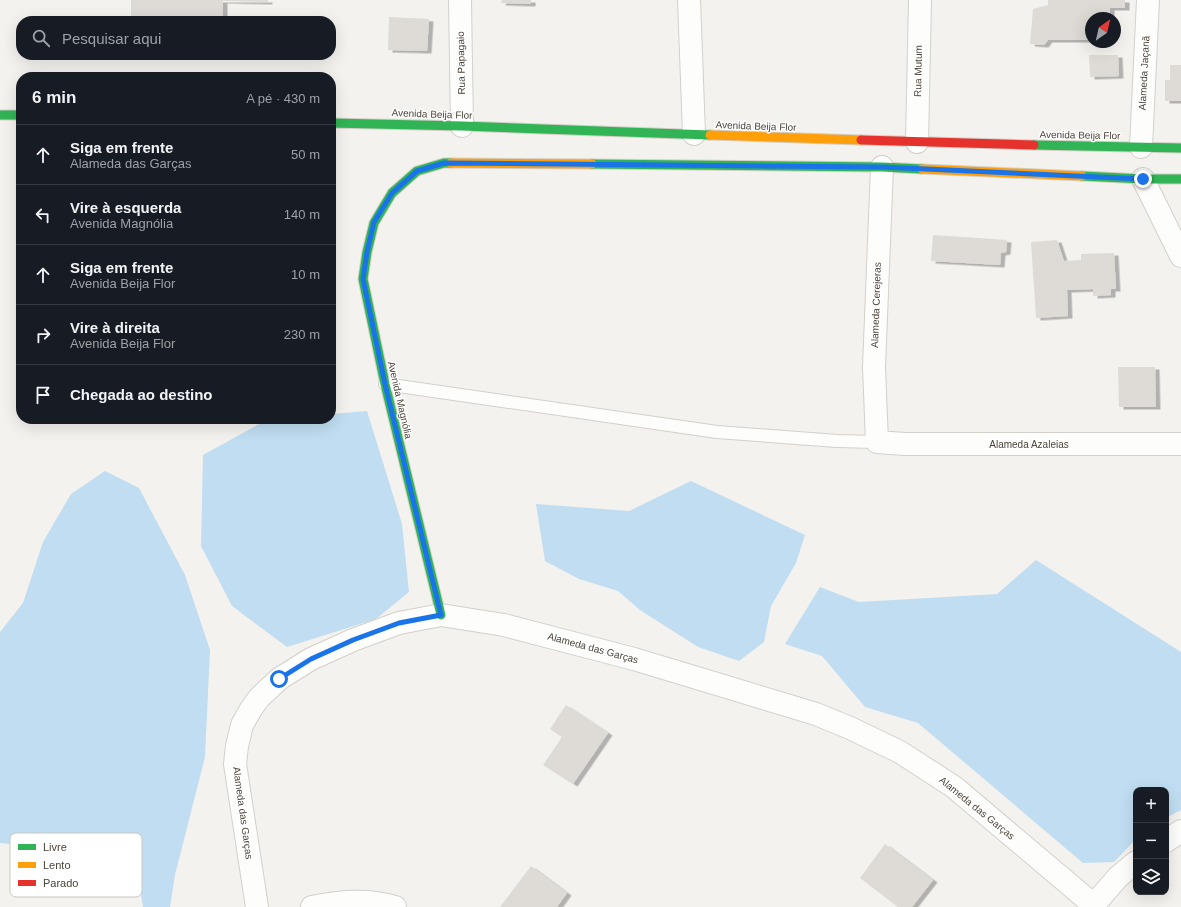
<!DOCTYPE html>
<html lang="pt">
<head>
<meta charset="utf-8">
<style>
	:root { --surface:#171b24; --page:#242831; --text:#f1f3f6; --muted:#9ea1a6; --line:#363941 }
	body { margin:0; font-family:Helvetica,sans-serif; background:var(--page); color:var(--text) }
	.controls { position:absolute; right:12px; bottom:12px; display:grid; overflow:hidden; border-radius:8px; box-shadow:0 4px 16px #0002 }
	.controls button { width:36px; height:36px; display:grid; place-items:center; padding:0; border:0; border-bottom:1px solid var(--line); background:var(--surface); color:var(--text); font:20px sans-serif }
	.compass { position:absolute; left:1085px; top:12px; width:36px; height:36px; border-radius:50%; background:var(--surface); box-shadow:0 4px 16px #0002; rotate:34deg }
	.stop { position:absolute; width:12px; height:12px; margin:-9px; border:3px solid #1a73e8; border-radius:50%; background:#fff }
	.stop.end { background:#1a73e8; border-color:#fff; box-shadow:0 1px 4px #0008 }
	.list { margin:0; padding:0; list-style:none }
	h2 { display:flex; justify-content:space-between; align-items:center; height:52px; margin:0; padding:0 16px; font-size:17px }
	h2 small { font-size:13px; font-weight:400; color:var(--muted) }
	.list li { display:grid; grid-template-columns:26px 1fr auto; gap:12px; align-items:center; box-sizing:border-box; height:60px; padding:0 16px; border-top:1px solid var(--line) }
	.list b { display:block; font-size:15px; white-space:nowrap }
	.list p { margin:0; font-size:13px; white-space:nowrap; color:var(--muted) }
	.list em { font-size:13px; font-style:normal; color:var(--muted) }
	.icon { flex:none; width:22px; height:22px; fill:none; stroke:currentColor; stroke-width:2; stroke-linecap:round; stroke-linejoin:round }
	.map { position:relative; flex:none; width:1181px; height:907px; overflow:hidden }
	.search { position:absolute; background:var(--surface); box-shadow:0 4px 16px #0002; left:16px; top:16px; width:320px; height:44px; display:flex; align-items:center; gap:10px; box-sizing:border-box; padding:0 14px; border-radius:16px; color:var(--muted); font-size:15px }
	.panel { position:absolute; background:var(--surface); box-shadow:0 4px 16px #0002; left:16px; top:72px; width:320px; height:352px; border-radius:16px }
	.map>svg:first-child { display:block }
	.water { fill:#c0ddf1 }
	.building { fill:#dedbd6; filter:url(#shadow) }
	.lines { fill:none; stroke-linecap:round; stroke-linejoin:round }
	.lane-casing { stroke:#d2d0cb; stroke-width:14 }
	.street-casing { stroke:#d2d0cb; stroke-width:24 }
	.fast-casing { stroke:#d3cfc5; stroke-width:11 }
	.slow-casing { stroke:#d3cfc5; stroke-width:11 }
	.jam-casing { stroke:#d3cfc5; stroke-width:11 }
	.lane { stroke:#fdfdfc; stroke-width:12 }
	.street { stroke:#fdfdfc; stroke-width:22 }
	.fast { stroke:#30b455; stroke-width:9 }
	.slow { stroke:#ff9f0a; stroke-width:9 }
	.jam { stroke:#e5322d; stroke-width:9 }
	.route { stroke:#1a73e8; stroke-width:5 }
	.labels { text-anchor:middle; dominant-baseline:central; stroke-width:3; stroke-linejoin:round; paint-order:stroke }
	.street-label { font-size:10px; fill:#4b4439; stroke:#fff }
	.key { fill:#fff; stroke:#c9c7c4; stroke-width:1 }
	.key-label { font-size:11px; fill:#4b4439 }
</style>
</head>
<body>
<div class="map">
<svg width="1181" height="907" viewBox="0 0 1181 907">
	<defs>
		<filter id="shadow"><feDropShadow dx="4.5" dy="2.5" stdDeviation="0" flood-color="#0004"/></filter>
	</defs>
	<rect width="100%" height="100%" fill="#f4f2ee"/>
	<path class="water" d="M 367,411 L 402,524 L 409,592 L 376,619 L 287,647 L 232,606 L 201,546 L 203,455 L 268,419 L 331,419 L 331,414 Z
		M 105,471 L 139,488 L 185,575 L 210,650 L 205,757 L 175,875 L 170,907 L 143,907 L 139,882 L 72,851 L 0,843 L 0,632 L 23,603 L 43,542 L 71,494 Z
		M 691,481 L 805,535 L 796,563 L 771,606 L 764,642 L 739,661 L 698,647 L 640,610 L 618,591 L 579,579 L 545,561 L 536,504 L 629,511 Z
		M 1036,560 L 1181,652 L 1181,810 L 1166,818 L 1166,790 L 1136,790 L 1136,839 L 1114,862 L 1083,863 L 918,723 L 865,707 L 822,656 L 785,644 L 820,587 L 859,602 L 997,594 Z"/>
	<path class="building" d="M 131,0 L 268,0 L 268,2 L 223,1 L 223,21 L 131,21 Z
		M 502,0 L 531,0 L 531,4 L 501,3 Z
		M 1048,0 L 1125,0 L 1125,8 L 1110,8 L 1110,18 L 1091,18 L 1091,40 L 1048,40 L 1044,45 L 1030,44 L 1033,9 L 1048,5 Z
		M 389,17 L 429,19 L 427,51 L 388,50 Z
		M 1089,55 L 1118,55 L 1119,76 L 1090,77 Z
		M 1170,65 L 1181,65 L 1181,101 L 1165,101 L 1165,80 L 1170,80 Z
		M 933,235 L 1007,240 L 1006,252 L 1001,253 L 1000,265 L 931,261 Z
		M 1057,240 L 1064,261 L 1081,260 L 1081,254 L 1114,253 L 1116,289 L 1111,289 L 1111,295 L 1093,296 L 1093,289 L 1067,290 L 1068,316 L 1036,318 L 1031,242 Z
		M 1118,367 L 1155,367 L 1156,407 L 1119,407 Z
		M 566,705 L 608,733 L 573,784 L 543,765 L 562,737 L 550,729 Z
		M 885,844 L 933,880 L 912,907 L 898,907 L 860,878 Z
		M 531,866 L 567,893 L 557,907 L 500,907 Z"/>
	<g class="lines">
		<g class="lane-casing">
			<path id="lane" d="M 385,384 L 717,432 L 837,441 L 877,442"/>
		</g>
		<g class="street-casing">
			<path id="street" d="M 460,0 L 462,126
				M 689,0 L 694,134
				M 917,142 L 920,0
				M 1141,147 L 1148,0
				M 882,167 L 874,367 L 877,442 L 905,444 L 1181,444
				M 1143,179 L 1181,256
				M 1166,841 L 1181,831
				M 257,907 L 235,764 L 237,746 L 242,725 L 251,709 L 259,698 L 279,679 L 311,659 L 353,640 L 399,623 L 441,615 L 504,625 L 634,659 L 816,714 L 850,728 L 900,752 L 954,787 L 1096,907
				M 312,907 C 339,901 369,899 395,907
				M 1092,907 L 1118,877 L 1136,862"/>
		</g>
		<g class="fast-casing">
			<path id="fast" d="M 0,115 L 21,115
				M 331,123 L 462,126 L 710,135
				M 1034,145 L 1181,148
				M 592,164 L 882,167 L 922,169
				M 1082,176 L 1143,179 L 1181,179
				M 441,615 L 385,384 L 363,279 L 367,252 L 374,223 L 392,193 L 417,171 L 444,163 L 451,163"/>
		</g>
		<g class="slow-casing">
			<path id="slow" d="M 710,135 L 861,140
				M 451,163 L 592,164
				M 922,169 L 1082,176"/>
		</g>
		<g class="jam-casing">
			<path id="jam" d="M 861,140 L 1034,145"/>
		</g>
		<use href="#lane" class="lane"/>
		<use href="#street" class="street"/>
		<use href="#fast" class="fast"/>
		<use href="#slow" class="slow"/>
		<use href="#jam" class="jam"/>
	</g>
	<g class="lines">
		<path class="route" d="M 279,679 L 311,659 L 353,640 L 399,623 L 441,615 L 385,384 L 363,279 L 367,252 L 374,222 L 392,193 L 417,171 L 444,163 L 882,167 L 1143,179"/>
	</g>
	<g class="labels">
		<g class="street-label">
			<text transform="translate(461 63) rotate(-91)">Rua Papagaio</text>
			<text transform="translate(918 71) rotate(-89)">Rua Mutum</text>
			<text transform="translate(1144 73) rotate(-87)">Alameda Jaçanã</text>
			<text transform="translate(432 114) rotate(2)">Avenida Beija Flor</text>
			<text transform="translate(756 126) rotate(2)">Avenida Beija Flor</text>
			<text transform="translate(1080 135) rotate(1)">Avenida Beija Flor</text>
			<text transform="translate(876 305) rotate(-88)">Alameda Cerejeras</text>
			<text transform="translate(400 400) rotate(77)">Avenida Magnólia</text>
			<text x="1029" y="444">Alameda Azaleias</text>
			<text transform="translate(593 648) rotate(15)">Alameda das Garças</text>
			<text transform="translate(977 808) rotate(39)">Alameda das Garças</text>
			<text transform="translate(243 813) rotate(82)">Alameda das Garças</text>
		</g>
	</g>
	<rect x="10" y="833" width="132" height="64" rx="6" class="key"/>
	<rect x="18" y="844" width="18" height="6" fill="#30b455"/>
	<rect x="18" y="862" width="18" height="6" fill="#ff9f0a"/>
	<rect x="18" y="880" width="18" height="6" fill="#e5322d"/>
	<g class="key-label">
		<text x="43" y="851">Livre</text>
		<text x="43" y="869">Lento</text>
		<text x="43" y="887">Parado</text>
	</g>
</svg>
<div class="controls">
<button>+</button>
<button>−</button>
<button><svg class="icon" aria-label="layers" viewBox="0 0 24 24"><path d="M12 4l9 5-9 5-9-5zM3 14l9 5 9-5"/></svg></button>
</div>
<svg class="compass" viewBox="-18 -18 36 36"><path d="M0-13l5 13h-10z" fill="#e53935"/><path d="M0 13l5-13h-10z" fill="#9ea1a6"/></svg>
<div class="stop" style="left:279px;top:679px"></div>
<div class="stop end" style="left:1143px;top:179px"></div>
<div class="search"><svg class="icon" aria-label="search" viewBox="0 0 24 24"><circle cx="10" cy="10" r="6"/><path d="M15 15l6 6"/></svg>Pesquisar aqui</div>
<section class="panel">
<h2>6 min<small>A pé · 430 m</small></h2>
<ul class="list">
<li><svg class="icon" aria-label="ahead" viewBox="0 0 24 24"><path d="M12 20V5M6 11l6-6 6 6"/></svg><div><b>Siga em frente</b><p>Alameda das Garças</p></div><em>50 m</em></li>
<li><svg class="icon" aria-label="left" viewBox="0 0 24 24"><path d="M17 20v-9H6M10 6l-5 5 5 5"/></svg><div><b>Vire à esquerda</b><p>Avenida Magnólia</p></div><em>140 m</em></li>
<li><svg class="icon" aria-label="ahead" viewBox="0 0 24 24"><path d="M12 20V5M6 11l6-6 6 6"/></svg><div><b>Siga em frente</b><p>Avenida Beija Flor</p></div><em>10 m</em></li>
<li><svg class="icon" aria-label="right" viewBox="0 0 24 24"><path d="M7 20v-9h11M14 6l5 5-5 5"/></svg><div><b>Vire à direita</b><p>Avenida Beija Flor</p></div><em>230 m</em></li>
<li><svg class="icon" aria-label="arrive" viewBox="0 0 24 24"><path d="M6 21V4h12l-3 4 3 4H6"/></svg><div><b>Chegada ao destino</b></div></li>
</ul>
</section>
</div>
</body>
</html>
